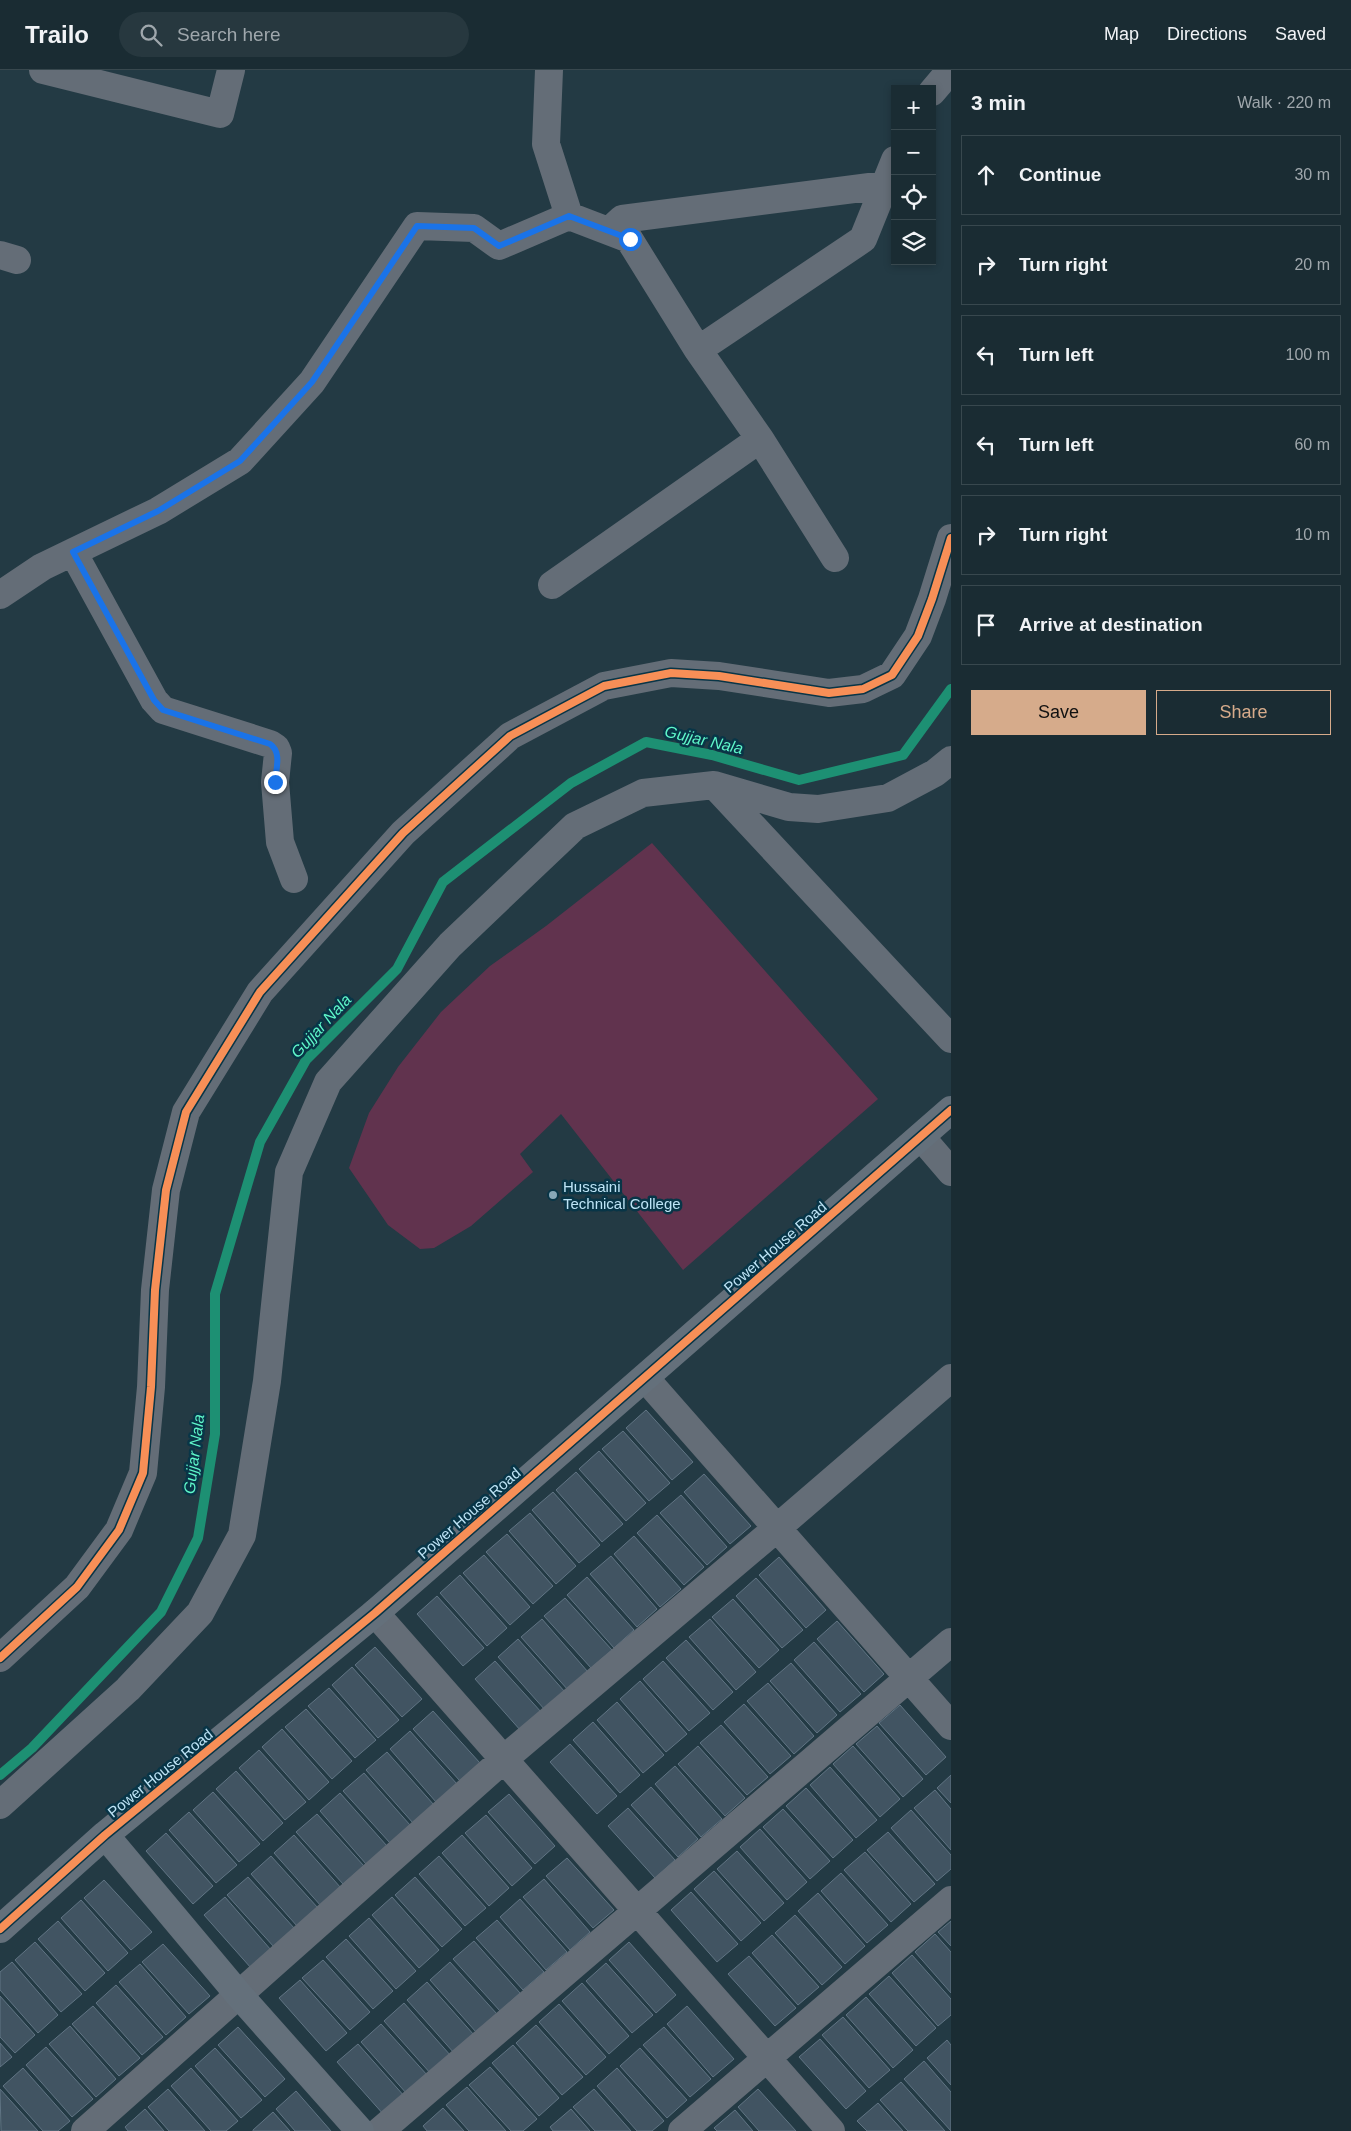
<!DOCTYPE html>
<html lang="en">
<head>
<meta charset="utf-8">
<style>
	:root { --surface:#1a2c33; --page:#27383f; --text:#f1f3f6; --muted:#9fa7ac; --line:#38484e; --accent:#d6ab8b }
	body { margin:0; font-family:Helvetica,sans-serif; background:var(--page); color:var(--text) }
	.controls { position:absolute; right:15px; top:15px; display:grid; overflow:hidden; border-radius:0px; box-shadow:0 2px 8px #0003 }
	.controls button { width:45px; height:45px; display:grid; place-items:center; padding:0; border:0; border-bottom:1px solid var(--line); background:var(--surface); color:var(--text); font:25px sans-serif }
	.stop { position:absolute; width:15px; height:15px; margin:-11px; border:4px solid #1a73e8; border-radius:50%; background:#fff }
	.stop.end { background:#1a73e8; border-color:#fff; box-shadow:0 1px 5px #0008 }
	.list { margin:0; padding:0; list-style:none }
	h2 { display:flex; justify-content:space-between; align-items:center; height:65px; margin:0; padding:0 20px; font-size:21px }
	h2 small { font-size:16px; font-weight:400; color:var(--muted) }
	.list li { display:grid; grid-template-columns:32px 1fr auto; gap:15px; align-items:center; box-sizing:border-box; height:80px; margin:0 10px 10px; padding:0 10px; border:1px solid var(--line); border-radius:0px }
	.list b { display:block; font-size:19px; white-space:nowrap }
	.list em { font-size:16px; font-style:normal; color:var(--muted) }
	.actions { display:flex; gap:10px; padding:15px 20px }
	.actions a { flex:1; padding:11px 0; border:1px solid var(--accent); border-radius:0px; text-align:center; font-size:18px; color:var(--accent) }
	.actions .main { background:var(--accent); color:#111 }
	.icon { flex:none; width:28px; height:28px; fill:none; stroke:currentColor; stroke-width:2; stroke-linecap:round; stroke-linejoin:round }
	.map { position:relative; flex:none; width:951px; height:2061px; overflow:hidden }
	header { display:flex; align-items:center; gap:30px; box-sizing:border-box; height:70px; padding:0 25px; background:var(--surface); border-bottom:1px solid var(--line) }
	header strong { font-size:24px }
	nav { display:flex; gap:28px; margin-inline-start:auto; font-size:18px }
	.search { width:350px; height:45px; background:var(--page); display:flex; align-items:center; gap:12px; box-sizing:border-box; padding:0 18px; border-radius:28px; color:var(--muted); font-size:19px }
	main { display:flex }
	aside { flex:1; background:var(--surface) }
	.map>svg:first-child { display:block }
	.green { fill:#61334e }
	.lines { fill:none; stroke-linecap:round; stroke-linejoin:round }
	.stream { stroke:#1d9073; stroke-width:10 }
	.building { fill:#415462; stroke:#617584 }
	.street { stroke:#646d77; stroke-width:28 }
	.secondary { stroke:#64707b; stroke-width:28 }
	.cycleway-casing { stroke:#083547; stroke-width:11 }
	.cycleway { stroke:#f78f57; stroke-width:8 }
	.route { stroke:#1a73e8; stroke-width:6 }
	.poi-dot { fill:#88a8b8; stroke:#083547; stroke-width:2 }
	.labels { text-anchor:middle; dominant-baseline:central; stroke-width:5; stroke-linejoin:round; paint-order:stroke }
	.poi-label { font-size:15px; fill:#bee4f6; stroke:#083547; text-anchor:start }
	.street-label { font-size:15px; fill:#bee4f6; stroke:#083547 }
	.water-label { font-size:16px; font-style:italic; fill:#5ff6c9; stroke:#083547 }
</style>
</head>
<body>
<header>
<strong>Trailo</strong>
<div class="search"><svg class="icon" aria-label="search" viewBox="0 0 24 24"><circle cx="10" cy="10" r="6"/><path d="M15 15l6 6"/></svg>Search here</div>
<nav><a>Map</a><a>Directions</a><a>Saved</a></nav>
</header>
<main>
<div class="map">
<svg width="951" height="2061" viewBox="0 0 951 2061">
	<rect width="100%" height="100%" fill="#233a44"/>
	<path class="green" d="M 652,773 L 878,1029 L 683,1200 L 561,1044 L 520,1084 L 533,1102 L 471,1156 L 434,1178 L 420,1179 L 388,1155 L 349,1098 L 369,1043 L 398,997 L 441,942 L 490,896 L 546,856 Z"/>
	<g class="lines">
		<path class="stream" d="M 0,1705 L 32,1678 L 161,1542 L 198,1468 L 215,1364 L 215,1224 L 260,1072 L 306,990 L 397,899 L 443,812 L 571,713 L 646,672 L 712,685 L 799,710 L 903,685 L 951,619"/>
	</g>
	<path class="building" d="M 646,1340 L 693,1392 L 672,1410 L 626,1358 Z
		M 623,1361 L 670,1413 L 649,1431 L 602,1379 Z
		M 599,1381 L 646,1433 L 626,1451 L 579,1399 Z
		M 576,1402 L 623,1454 L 602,1472 L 556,1420 Z
		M 704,1404 L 751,1456 L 730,1474 L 684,1422 Z
		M 553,1422 L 600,1475 L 579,1493 L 532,1440 Z
		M 681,1425 L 727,1477 L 707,1495 L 660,1443 Z
		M 530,1443 L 576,1496 L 556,1514 L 509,1461 Z
		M 657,1445 L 704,1497 L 684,1515 L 637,1463 Z
		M 507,1464 L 553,1516 L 533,1534 L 486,1482 Z
		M 634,1466 L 681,1519 L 660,1537 L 614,1484 Z
		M 484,1485 L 530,1537 L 510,1555 L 463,1503 Z
		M 611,1486 L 657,1539 L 637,1557 L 590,1504 Z
		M 779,1487 L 826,1540 L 806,1558 L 759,1505 Z
		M 460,1505 L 507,1558 L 487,1576 L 440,1523 Z
		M 587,1507 L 634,1560 L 614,1578 L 567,1525 Z
		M 756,1508 L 803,1560 L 782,1578 L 736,1526 Z
		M 437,1526 L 484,1578 L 463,1596 L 417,1544 Z
		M 565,1528 L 612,1580 L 591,1598 L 544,1546 Z
		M 733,1529 L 779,1580 L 759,1598 L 712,1547 Z
		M 542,1549 L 588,1602 L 568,1620 L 521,1567 Z
		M 710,1549 L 756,1602 L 736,1620 L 689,1567 Z
		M 837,1551 L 884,1604 L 864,1622 L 817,1569 Z
		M 518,1569 L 565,1622 L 545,1640 L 498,1587 Z
		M 686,1570 L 733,1622 L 713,1640 L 666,1588 Z
		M 814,1572 L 861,1624 L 840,1642 L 794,1590 Z
		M 375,1577 L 422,1629 L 402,1647 L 355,1595 Z
		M 495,1591 L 542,1643 L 521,1661 L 475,1609 Z
		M 663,1591 L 710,1643 L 689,1661 L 643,1609 Z
		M 791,1593 L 837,1645 L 817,1663 L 770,1611 Z
		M 352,1597 L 399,1650 L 378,1668 L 332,1615 Z
		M 640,1611 L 687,1664 L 666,1682 L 620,1629 Z
		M 768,1613 L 814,1666 L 794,1684 L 747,1631 Z
		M 329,1618 L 376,1670 L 355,1688 L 308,1636 Z
		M 617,1632 L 664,1685 L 643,1703 L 597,1650 Z
		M 744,1634 L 791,1686 L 770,1704 L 724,1652 Z
		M 900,1635 L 946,1687 L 926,1705 L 879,1653 Z
		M 306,1639 L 352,1691 L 332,1709 L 285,1657 Z
		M 433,1641 L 480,1693 L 460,1711 L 413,1659 Z
		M 593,1652 L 640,1705 L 620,1723 L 573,1670 Z
		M 721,1655 L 768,1707 L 747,1725 L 700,1673 Z
		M 877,1656 L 923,1709 L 903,1727 L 856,1674 Z
		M 282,1659 L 329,1712 L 309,1730 L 262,1677 Z
		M 410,1661 L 457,1714 L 436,1732 L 390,1679 Z
		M 570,1674 L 617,1726 L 597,1744 L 550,1692 Z
		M 698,1676 L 745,1728 L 725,1746 L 678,1694 Z
		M 853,1676 L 900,1729 L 880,1747 L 833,1694 Z
		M 259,1680 L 306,1732 L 285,1750 L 239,1698 Z
		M 387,1682 L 434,1735 L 413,1753 L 366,1700 Z
		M 675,1696 L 722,1749 L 701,1767 L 655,1714 Z
		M 830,1697 L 877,1750 L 856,1768 L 810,1715 Z
		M 236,1701 L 283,1753 L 263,1771 L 216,1719 Z
		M 364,1703 L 410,1755 L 390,1773 L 343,1721 Z
		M 951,1705 L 951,1733 L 937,1718 Z
		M 651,1717 L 698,1769 L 678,1787 L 631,1735 Z
		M 806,1718 L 853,1770 L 833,1788 L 786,1736 Z
		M 935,1720 L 951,1739 L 951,1780 L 914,1738 Z
		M 213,1722 L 260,1774 L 239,1792 L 193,1740 Z
		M 340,1723 L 387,1776 L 366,1794 L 320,1741 Z
		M 509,1724 L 555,1776 L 535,1794 L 488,1742 Z
		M 628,1738 L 675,1790 L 655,1808 L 608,1756 Z
		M 783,1739 L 830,1791 L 810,1809 L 763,1757 Z
		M 911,1740 L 951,1785 L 951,1799 L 937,1811 L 891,1758 Z
		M 189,1742 L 237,1795 L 216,1813 L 169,1760 Z
		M 317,1744 L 364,1796 L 343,1814 L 296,1762 Z
		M 486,1745 L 532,1798 L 512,1816 L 465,1763 Z
		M 760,1759 L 807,1812 L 787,1830 L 740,1777 Z
		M 888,1762 L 935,1814 L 914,1832 L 867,1780 Z
		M 166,1763 L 213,1816 L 193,1834 L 146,1781 Z
		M 294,1765 L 341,1818 L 321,1836 L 274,1783 Z
		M 462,1765 L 509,1818 L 489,1836 L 442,1783 Z
		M 737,1781 L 784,1833 L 764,1851 L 717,1799 Z
		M 865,1782 L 911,1834 L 891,1852 L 844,1800 Z
		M 271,1786 L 318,1838 L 297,1856 L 251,1804 Z
		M 439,1786 L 486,1838 L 465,1856 L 419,1804 Z
		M 567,1788 L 614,1840 L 593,1858 L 546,1806 Z
		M 714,1801 L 761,1853 L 741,1871 L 694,1819 Z
		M 841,1803 L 888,1855 L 867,1873 L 821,1821 Z
		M 248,1807 L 295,1859 L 274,1877 L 227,1825 Z
		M 415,1807 L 462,1859 L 442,1877 L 395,1825 Z
		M 544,1809 L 590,1862 L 570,1880 L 523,1827 Z
		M 104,1810 L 152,1862 L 131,1880 L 84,1828 Z
		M 691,1822 L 738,1874 L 717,1892 L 671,1840 Z
		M 818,1823 L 865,1876 L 845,1894 L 798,1841 Z
		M 225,1827 L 271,1880 L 251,1898 L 204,1845 Z
		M 392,1827 L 439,1880 L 419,1898 L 372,1845 Z
		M 520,1829 L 567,1882 L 546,1900 L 500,1847 Z
		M 81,1830 L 128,1883 L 108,1901 L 61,1848 Z
		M 795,1845 L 842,1897 L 822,1915 L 775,1863 Z
		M 369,1848 L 416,1901 L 396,1919 L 349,1866 Z
		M 497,1850 L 544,1902 L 523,1920 L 476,1868 Z
		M 58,1851 L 105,1903 L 85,1921 L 38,1869 Z
		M 951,1851 L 951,1876 L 938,1862 Z
		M 935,1864 L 951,1882 L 951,1923 L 915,1882 Z
		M 772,1865 L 819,1917 L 798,1935 L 752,1883 Z
		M 346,1869 L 393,1921 L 373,1939 L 326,1887 Z
		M 474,1871 L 520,1923 L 500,1941 L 453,1889 Z
		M 35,1872 L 82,1924 L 61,1942 L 15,1890 Z
		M 629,1872 L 676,1925 L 656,1943 L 609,1890 Z
		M 163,1874 L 210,1926 L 189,1944 L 142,1892 Z
		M 912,1885 L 951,1929 L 951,1945 L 938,1956 L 892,1903 Z
		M 749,1886 L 796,1938 L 775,1956 L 728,1904 Z
		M 323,1890 L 370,1942 L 350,1960 L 302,1908 Z
		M 12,1892 L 58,1945 L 38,1963 L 0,1920 L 0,1902 Z
		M 450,1892 L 497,1944 L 476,1962 L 430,1910 Z
		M 606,1893 L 653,1945 L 632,1963 L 586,1911 Z
		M 140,1894 L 186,1947 L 166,1965 L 119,1912 Z
		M 889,1906 L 936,1958 L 916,1976 L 869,1924 Z
		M 300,1910 L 347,1963 L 326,1981 L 279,1928 Z
		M 427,1912 L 474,1965 L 454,1983 L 407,1930 Z
		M 582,1913 L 629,1966 L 609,1984 L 562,1931 Z
		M 116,1915 L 163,1967 L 142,1985 L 96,1933 Z
		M 0,1926 L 35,1965 L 15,1983 L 0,1967 Z
		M 866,1927 L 913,1980 L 893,1998 L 846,1945 Z
		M 404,1933 L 451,1986 L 431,2004 L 384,1951 Z
		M 559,1934 L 606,1987 L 586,2005 L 539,1952 Z
		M 93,1936 L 140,1988 L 119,2006 L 72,1954 Z
		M 687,1936 L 734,1989 L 713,2007 L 667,1954 Z
		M 843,1947 L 890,2000 L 869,2018 L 822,1965 Z
		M 381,1954 L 428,2006 L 407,2024 L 361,1972 Z
		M 536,1955 L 583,2007 L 562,2025 L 516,1973 Z
		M 70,1956 L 116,2009 L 96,2027 L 49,1974 Z
		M 238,1957 L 285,2009 L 265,2027 L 218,1975 Z
		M 664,1957 L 711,2009 L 690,2027 L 643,1975 Z
		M 820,1969 L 866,2021 L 846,2039 L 799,1987 Z
		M 947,1970 L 951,1975 L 951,2015 L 927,1988 Z
		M 0,1973 L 12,1987 L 0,1997 Z
		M 358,1974 L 405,2027 L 384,2045 L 337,1992 Z
		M 513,1975 L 559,2028 L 539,2046 L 492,1993 Z
		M 46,1977 L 93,2029 L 72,2047 L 26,1995 Z
		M 215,1978 L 262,2030 L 241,2048 L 195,1996 Z
		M 640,1978 L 687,2030 L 667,2048 L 620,1996 Z
		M 924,1991 L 951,2022 L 951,2061 L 904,2009 Z
		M 490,1997 L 537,2049 L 523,2061 L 511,2061 L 469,2015 Z
		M 23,1998 L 70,2051 L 58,2061 L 43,2061 L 3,2016 Z
		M 191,1998 L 238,2051 L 226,2061 L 211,2061 L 171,2016 Z
		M 617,1998 L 664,2051 L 652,2061 L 637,2061 L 597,2016 Z
		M 901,2012 L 945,2061 L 908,2061 L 880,2030 Z
		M 467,2017 L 506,2061 L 469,2061 L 446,2035 Z
		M 0,2019 L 38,2061 L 1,2061 Z
		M 168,2019 L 205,2061 L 169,2061 L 148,2037 Z
		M 594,2019 L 631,2061 L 595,2061 L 573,2037 Z
		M 758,2019 L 796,2061 L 759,2061 L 738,2037 Z
		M 296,2021 L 331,2061 L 295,2061 L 276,2039 Z
		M 878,2033 L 903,2061 L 867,2061 L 857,2051 Z
		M 443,2038 L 464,2061 L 427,2061 L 423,2056 Z
		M 145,2039 L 164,2061 L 128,2061 L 125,2057 Z
		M 571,2039 L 590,2061 L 553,2061 L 550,2057 Z
		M 735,2040 L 753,2061 L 717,2061 L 714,2058 Z
		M 273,2042 L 290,2061 L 253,2061 L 253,2060 Z"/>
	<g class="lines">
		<path class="street" d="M 43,0 L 220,44 L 231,0
			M 549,0 L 546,74 L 569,146
			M 932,22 L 943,9 L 951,6
			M 609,161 L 622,149 L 885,115
			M 0,185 L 17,190
			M 698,280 L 863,169 L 895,90
			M 73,482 L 154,630 L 163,640 L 270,674 L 276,678 L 278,683 L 275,712 L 280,772 L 294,809
			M 552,515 L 760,369
			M 0,525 L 42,497 L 158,441 L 240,391 L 312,312 L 417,156 L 474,158 L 499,176 L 569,146 L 629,169 L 698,280 L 760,369 L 835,488
			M 715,716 L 951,969
			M 921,1067 L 951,1102
			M 645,1308 L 951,1656
			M 375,1543 L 831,2061
			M 0,1588 L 77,1517 L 119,1460 L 143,1403 L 151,1317 L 155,1220 L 166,1120 L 186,1042 L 260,922 L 403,763 L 510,666 L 604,616 L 671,603 L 719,606 L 829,623 L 863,619 L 892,605 L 918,566 L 932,529 L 951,468
			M 0,1735 L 128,1619 L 200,1543 L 242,1465 L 267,1311 L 289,1102 L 328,1012 L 450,875 L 575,756 L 643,723 L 714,715 L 789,737 L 818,739 L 888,728 L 935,703 L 951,690
			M 85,2061 L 504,1689 L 777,1458 L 951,1308
			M 380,2061 L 951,1572
			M 682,2061 L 951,1830"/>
		<path class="secondary" d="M 105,1765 L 239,1925 L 360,2061
			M 0,1859 L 105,1765 L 375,1543 L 951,1040"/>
		<g class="cycleway-casing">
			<path id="cycleway" d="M 0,1588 L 77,1517 L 119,1460 L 143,1403 L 151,1317 L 155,1220 L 166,1120 L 186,1042 L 260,922 L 403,763 L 510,666 L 604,616 L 671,603 L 719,606 L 829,623 L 863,619 L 892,605 L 918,566 L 932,529 L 951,468
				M 0,1859 L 105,1765 L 375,1543 L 951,1040"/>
		</g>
		<use href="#cycleway" class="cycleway"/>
	</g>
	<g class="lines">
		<path class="route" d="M 275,712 C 276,699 282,682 270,674 L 163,640 L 154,630 L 73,482 L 158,441 L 240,391 L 312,312 L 417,156 L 474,158 L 499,176 L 569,146 L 630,169"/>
	</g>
	<circle class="poi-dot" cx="553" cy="1125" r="5"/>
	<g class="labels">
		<g class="poi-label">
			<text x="563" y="1116">Hussaini<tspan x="563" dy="17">Technical College</tspan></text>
		</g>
		<g class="street-label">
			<text transform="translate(775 1177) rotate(-41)">Power House Road</text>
			<text transform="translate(469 1443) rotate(-41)">Power House Road</text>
			<text transform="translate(160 1703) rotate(-39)">Power House Road</text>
		</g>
		<g class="water-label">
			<text transform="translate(704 670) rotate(13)">Gujjar Nala</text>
			<text transform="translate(321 956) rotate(-47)">Gujjar Nala</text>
			<text transform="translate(194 1384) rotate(-83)">Gujjar Nala</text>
		</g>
	</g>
</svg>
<div class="controls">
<button>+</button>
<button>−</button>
<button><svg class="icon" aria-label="locate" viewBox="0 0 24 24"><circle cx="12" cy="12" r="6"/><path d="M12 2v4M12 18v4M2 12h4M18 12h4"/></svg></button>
<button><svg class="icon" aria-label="layers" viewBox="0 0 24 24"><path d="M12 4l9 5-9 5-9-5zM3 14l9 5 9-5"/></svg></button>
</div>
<div class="stop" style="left:630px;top:169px"></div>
<div class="stop end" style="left:275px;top:712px"></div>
</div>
<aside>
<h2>3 min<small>Walk · 220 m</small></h2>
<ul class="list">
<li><svg class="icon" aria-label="ahead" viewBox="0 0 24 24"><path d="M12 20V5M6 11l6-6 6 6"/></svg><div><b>Continue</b></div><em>30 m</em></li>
<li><svg class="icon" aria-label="right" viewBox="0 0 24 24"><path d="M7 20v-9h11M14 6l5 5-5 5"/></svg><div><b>Turn right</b></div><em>20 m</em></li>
<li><svg class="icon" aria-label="left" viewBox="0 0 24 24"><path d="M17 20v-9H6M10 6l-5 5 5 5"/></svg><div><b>Turn left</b></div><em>100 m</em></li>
<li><svg class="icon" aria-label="left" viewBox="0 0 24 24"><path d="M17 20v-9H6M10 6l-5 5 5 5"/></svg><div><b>Turn left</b></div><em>60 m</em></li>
<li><svg class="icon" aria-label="right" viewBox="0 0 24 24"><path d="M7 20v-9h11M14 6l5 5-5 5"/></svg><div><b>Turn right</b></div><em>10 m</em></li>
<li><svg class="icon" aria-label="arrive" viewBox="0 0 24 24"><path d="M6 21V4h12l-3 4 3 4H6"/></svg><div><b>Arrive at destination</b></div></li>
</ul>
<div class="actions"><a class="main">Save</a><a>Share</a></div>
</aside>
</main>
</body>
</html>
